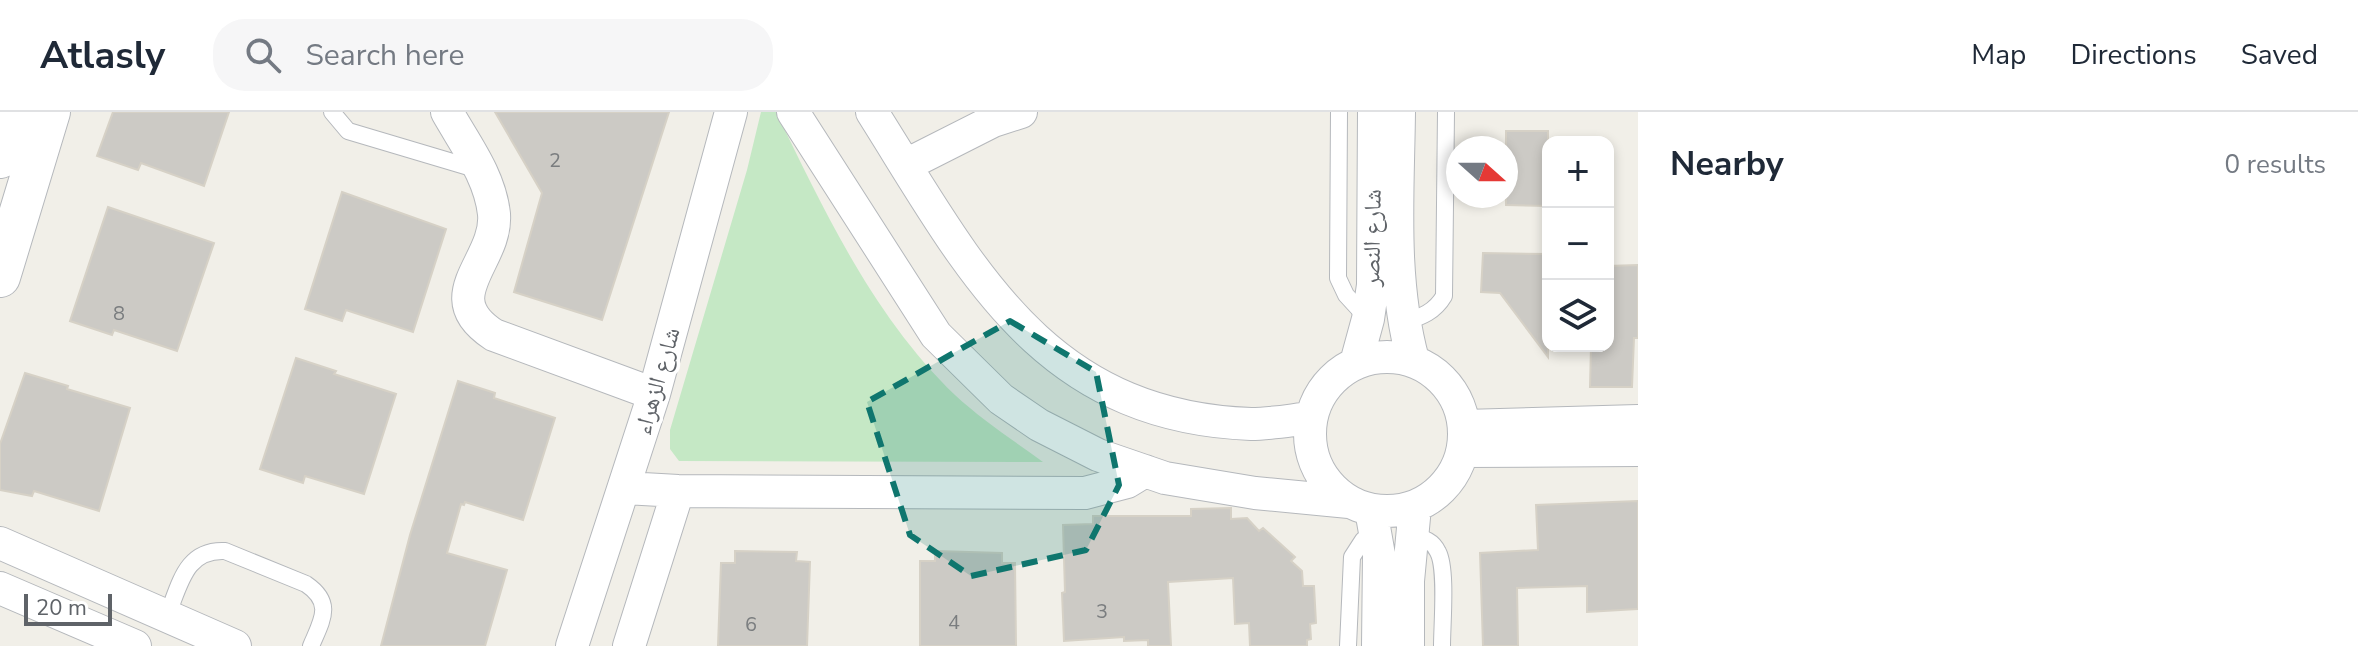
<!DOCTYPE html>
<html lang="en">
<head>
<meta charset="utf-8">
<style>
	:root { --surface:#fff; --page:#f6f6f7; --text:#1f2937; --muted:#747a83; --line:#e0e1e3 }
	body { margin:0; font-family:"Nunito Sans","Noto Naskh Arabic",sans-serif; background:var(--page); color:var(--text) }
	.controls { position:absolute; right:24px; top:24px; display:grid; overflow:hidden; border-radius:16px; box-shadow:0 4px 12px #0003 }
	.controls button { width:72px; height:72px; display:grid; place-items:center; padding:0; border:0; border-bottom:2px solid var(--line); background:var(--surface); color:var(--text); font:40px sans-serif }
	.compass { position:absolute; left:1446px; top:24px; width:72px; height:72px; border-radius:50%; background:var(--surface); box-shadow:0 4px 12px #0003; rotate:111deg }
	.scale { position:absolute; left:24px; bottom:20px; width:88px; box-sizing:border-box; padding-left:8px; border:4px solid #5f6368; border-top:0; font-size:22px; line-height:28px; white-space:nowrap; color:#5f6368; -webkit-text-stroke:6px #fff; paint-order:stroke }
	.list { margin:0; padding:0; list-style:none }
	h2 { display:flex; justify-content:space-between; align-items:center; height:104px; margin:0; padding:0 32px; font-size:34px }
	h2 small { font-size:26px; font-weight:400; color:var(--muted) }
	.icon { flex:none; width:44px; height:44px; fill:none; stroke:currentColor; stroke-width:2; stroke-linecap:round; stroke-linejoin:round }
	.map { position:relative; flex:none; width:1638px; height:534px; overflow:hidden }
	header { display:flex; align-items:center; gap:48px; box-sizing:border-box; height:112px; padding:0 40px; background:var(--surface); border-bottom:2px solid var(--line) }
	header strong { font-size:38px }
	nav { display:flex; gap:44px; margin-inline-start:auto; font-size:28px }
	.search { width:560px; height:72px; background:var(--page); display:flex; align-items:center; gap:20px; box-sizing:border-box; padding:0 28px; border-radius:32px; color:var(--muted); font-size:30px }
	main { display:flex }
	aside { flex:1; background:var(--surface) }
	.map>svg:first-child { display:block }
	.green { fill:#c5e8c5 }
	.building { fill:#cccac5; stroke:#d6d1c6; stroke-width:2 }
	.lines { fill:none; stroke-linecap:round; stroke-linejoin:round }
	.service-casing { stroke:#b5b8bc; stroke-width:18 }
	.minor-casing { stroke:#b5b8bc; stroke-width:34 }
	.tertiary-casing { stroke:#b5b8bc; stroke-width:42 }
	.service { stroke:#fff; stroke-width:16 }
	.minor { stroke:#fff; stroke-width:32 }
	.tertiary { stroke:#fff; stroke-width:40 }
	.marked { fill:#0f766e; fill-opacity:0.2; stroke:#0f766e; stroke-width:6; stroke-dasharray:16 10; stroke-linejoin:round }
	.labels { text-anchor:middle; dominant-baseline:central; stroke-width:7; stroke-linejoin:round; paint-order:stroke }
	.number-label { font-size:20px; fill:#7a7d7f }
	.street-label { font-size:24px; fill:#5f6368; stroke:#fff }
</style>
</head>
<body>
<header>
<strong>Atlasly</strong>
<div class="search"><svg class="icon" aria-label="search" viewBox="0 0 24 24"><circle cx="10" cy="10" r="6"/><path d="M15 15l6 6"/></svg>Search here</div>
<nav><a>Map</a><a>Directions</a><a>Saved</a></nav>
</header>
<main>
<div class="map">
<svg width="1638" height="534" viewBox="0 0 1638 534">
	<rect width="100%" height="100%" fill="#f1efe8"/>
	<path class="green" d="M 761,0 L 776,0 C 825,100 873,204 955,283 C 982,308 1013,328 1043,350 L 679,349 L 670,337 L 670,318 L 747,58 Z"/>
	<path class="building" d="M 113,0 L 229,0 L 204,74 L 141,51 L 138,58 L 97,44 Z
		M 495,0 L 669,0 L 602,208 L 514,180 L 542,81 Z
		M 1506,19 L 1548,19 L 1548,94 L 1506,93 Z
		M 342,80 L 446,117 L 413,220 L 346,198 L 342,209 L 305,197 Z
		M 108,95 L 214,131 L 177,239 L 114,218 L 112,223 L 70,209 Z
		M 1483,141 L 1548,142 L 1548,245 L 1500,181 L 1481,180 Z
		M 1638,153 L 1638,226 L 1634,226 L 1632,275 L 1590,275 L 1591,234 L 1608,234 L 1608,154 Z
		M 296,246 L 336,259 L 334,262 L 396,282 L 364,382 L 305,364 L 303,371 L 260,357 Z
		M 25,261 L 68,274 L 67,277 L 130,296 L 99,399 L 34,379 L 32,384 L 0,378 L 0,332 Z
		M 458,269 L 495,281 L 494,286 L 555,306 L 523,408 L 465,390 L 464,393 L 461,392 L 447,441 L 507,458 L 485,534 L 381,534 L 410,423 Z
		M 1638,389 L 1638,497 L 1587,500 L 1587,474 L 1517,476 L 1518,534 L 1483,534 L 1480,441 L 1538,438 L 1536,393 Z
		M 1231,396 L 1231,407 L 1247,406 L 1259,419 L 1263,416 L 1295,445 L 1291,449 L 1302,459 L 1303,474 L 1314,474 L 1316,511 L 1310,512 L 1311,527 L 1307,528 L 1307,534 L 1250,534 L 1249,511 L 1235,512 L 1233,466 L 1168,470 L 1171,534 L 1148,534 L 1148,528 L 1124,529 L 1124,525 L 1064,529 L 1062,481 L 1065,480 L 1063,413 L 1093,412 L 1093,404 L 1191,404 L 1191,397 Z
		M 735,439 L 797,440 L 796,449 L 810,450 L 807,534 L 718,534 L 721,451 L 735,451 Z
		M 935,439 L 1002,441 L 1002,451 L 1015,451 L 1016,534 L 920,534 L 920,449 L 935,449 Z"/>
	<g class="lines">
		<g class="service-casing">
			<path id="service" d="M 332,0 L 348,19 L 479,58
				M 1339,0 L 1338,166 L 1346,183 L 1368,207
				M 1403,211 C 1420,205 1434,201 1444,184 L 1446,0
				M 1413,424 C 1424,426 1433,429 1438,440 C 1447,457 1442,512 1442,534
				M 167,504 C 180,473 185,437 225,439 L 306,472 C 334,491 322,508 311,534
				M 1348,534 L 1352,445 L 1363,428 L 1376,423"/>
		</g>
		<g class="minor-casing">
			<path id="minor" d="M 447,0 C 465,32 490,64 494,102 C 498,150 434,184 494,223 L 654,282
				M 793,0 L 936,223 L 1001,287 L 1039,313 L 1098,343 L 1165,366 L 1255,381 L 1349,390
				M 872,0 C 971,157 1042,304 1251,312 C 1271,312 1292,308 1311,306
				M 1399,0 C 1398,84 1391,167 1413,248
				M 906,53 L 993,9 L 1021,0
				M1310 322a77 77 0 1 1 154 0a77 77 0 1 1-154 0Z
				M 1356,251 L 1368,207 L 1373,173 L 1374,0
				M 1465,314 L 1638,309
				M 1463,339 L 1638,338
				M 625,376 L 678,379 L 1085,381 L 1127,370 L 1145,359
				M 1371,398 L 1379,443 L 1378,534
				M 0,431 L 235,534
				M 0,476 L 135,534
				M 572,534 L 654,282 L 731,0
				M 629,534 L 678,379
				M 1408,534 L 1408,469 L 1415,395"/>
		</g>
		<g class="tertiary-casing">
			<path id="tertiary" d="M 0,46 L 14,0
				M 0,165 L 50,0"/>
		</g>
		<use href="#service" class="service"/>
		<use href="#minor" class="minor"/>
		<use href="#tertiary" class="tertiary"/>
	</g>
	<path class="marked" d="M 1010,209 L 1096,260 L 1119,373 L 1086,438 L 971,464 L 910,423 L 867,290 Z"/>
	<g class="labels">
		<g class="number-label">
			<text x="555" y="48">2</text>
			<text x="119" y="201">8</text>
			<text x="1102" y="499">3</text>
			<text x="954" y="510">4</text>
			<text x="751" y="512">6</text>
		</g>
		<g class="street-label">
			<text transform="translate(1372 126) rotate(-89)">شارع النصر</text>
			<text transform="translate(657 269) rotate(-74)">شارع الزهراء</text>
		</g>
	</g>
</svg>
<div class="controls">
<button>+</button>
<button>−</button>
<button><svg class="icon" aria-label="layers" viewBox="0 0 24 24"><path d="M12 4l9 5-9 5-9-5zM3 14l9 5 9-5"/></svg></button>
</div>
<svg class="compass" viewBox="-18 -18 36 36"><path d="M0-13l5 13h-10z" fill="#e53935"/><path d="M0 13l5-13h-10z" fill="#747a83"/></svg>
<div class="scale">20 m</div>
</div>
<aside>
<h2>Nearby<small>0 results</small></h2>
<ul class="list">
</ul>
</aside>
</main>
</body>
</html>
